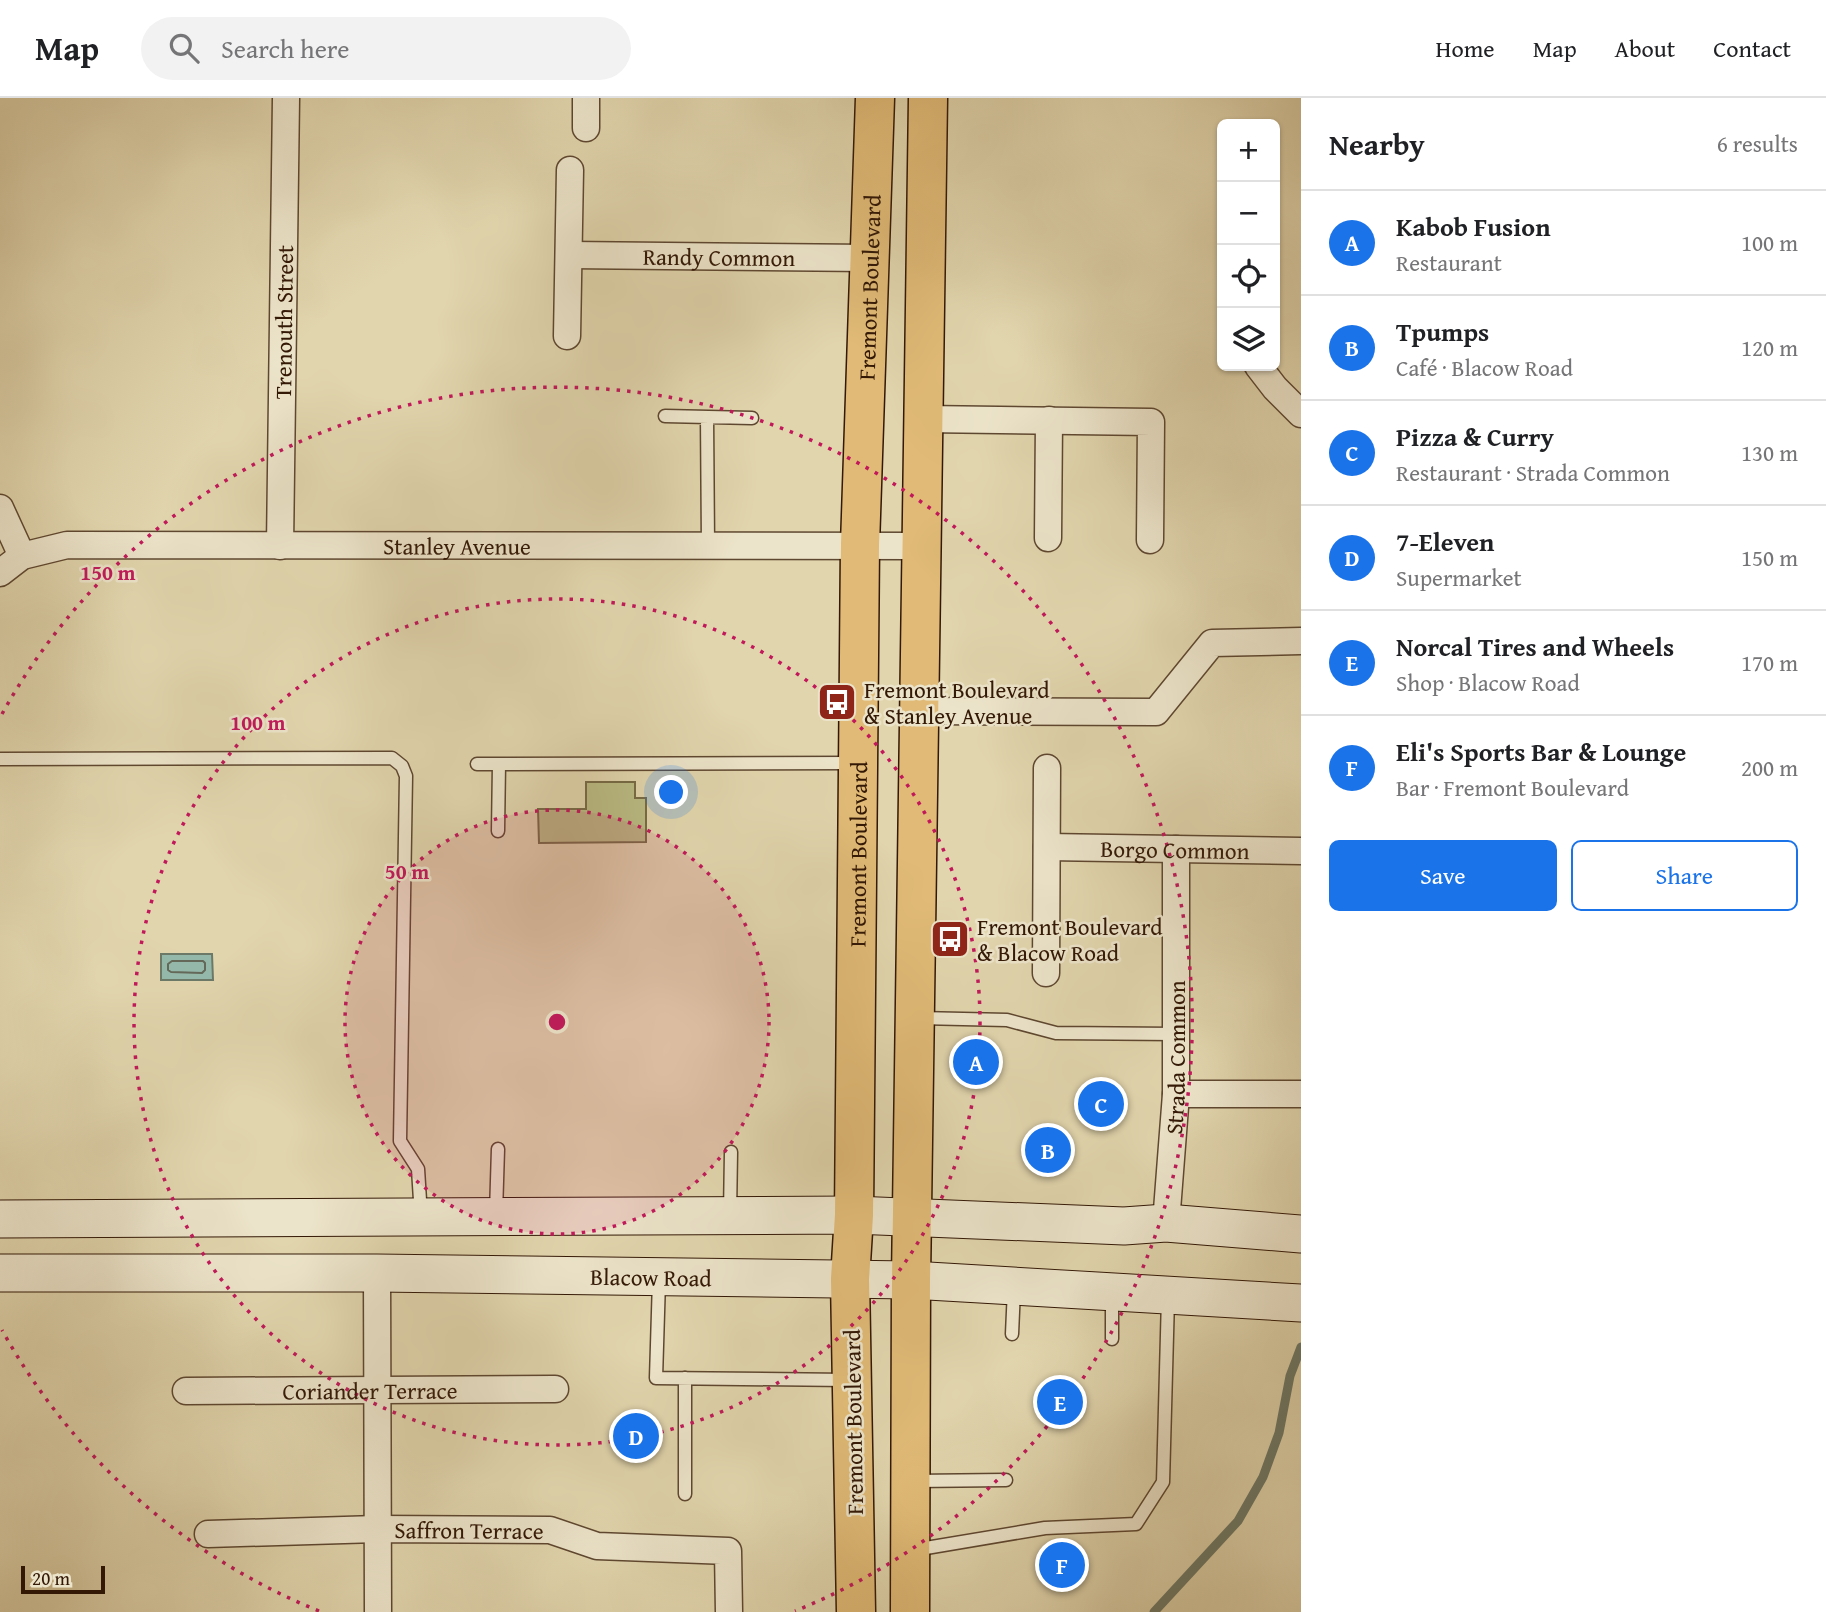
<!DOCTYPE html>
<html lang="en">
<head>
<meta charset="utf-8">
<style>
	:root { --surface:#fff; --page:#f2f2f2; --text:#202124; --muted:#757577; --line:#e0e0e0; --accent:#1a73e8 }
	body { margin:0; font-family:"Gentium Book Plus",serif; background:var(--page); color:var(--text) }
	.controls { position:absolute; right:21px; top:21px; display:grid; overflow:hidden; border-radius:10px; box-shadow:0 2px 5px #0004 }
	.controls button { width:63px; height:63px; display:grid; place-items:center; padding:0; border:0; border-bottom:2px solid var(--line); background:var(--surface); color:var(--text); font:35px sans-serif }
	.scale { position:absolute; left:21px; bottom:18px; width:84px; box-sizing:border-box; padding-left:7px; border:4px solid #331806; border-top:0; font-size:19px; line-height:24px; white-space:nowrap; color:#331806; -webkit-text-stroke:5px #ece4ca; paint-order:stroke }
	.you { position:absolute; left:672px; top:695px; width:24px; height:24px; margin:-18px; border:5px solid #fff; border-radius:50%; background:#1a73e8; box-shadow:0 0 0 10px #1a73e833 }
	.badge { display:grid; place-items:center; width:46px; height:46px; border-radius:50%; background:var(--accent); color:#fff; font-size:23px; font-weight:700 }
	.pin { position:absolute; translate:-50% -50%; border:4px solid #fff; box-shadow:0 2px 7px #0006 }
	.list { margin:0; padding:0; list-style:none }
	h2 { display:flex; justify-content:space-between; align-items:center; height:91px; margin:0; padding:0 28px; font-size:30px }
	h2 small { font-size:23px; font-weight:400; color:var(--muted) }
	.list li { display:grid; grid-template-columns:46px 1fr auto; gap:21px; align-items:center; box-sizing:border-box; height:105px; padding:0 28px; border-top:2px solid var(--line) }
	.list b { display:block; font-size:26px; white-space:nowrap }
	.list p { margin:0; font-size:23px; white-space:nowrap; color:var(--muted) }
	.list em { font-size:23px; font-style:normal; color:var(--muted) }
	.actions { display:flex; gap:14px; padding:21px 28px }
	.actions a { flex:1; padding:16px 0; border:2px solid var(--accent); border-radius:10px; text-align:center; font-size:24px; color:var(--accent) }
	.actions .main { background:var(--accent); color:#fff }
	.icon { flex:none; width:38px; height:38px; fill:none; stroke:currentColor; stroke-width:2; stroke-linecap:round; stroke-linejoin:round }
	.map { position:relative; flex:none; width:1301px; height:1514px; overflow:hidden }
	header { display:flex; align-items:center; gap:42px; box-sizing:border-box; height:98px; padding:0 35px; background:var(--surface); border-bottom:2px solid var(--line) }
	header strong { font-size:33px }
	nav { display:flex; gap:38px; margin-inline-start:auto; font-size:24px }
	.search { width:490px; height:63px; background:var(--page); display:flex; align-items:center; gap:18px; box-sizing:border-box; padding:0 24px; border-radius:38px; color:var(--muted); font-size:26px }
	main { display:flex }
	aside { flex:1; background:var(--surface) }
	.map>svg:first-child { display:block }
	.green { fill:#babb84; stroke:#766a45; stroke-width:2 }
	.water { fill:#94b9aa; stroke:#6d7968; stroke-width:2 }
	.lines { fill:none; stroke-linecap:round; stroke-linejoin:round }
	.shore { stroke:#646858; stroke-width:2 }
	.stream { stroke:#6d7968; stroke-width:9 }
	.lane-casing { stroke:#5e4730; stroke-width:15 }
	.street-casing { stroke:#5e4730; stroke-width:29 }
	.secondary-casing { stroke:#331806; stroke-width:39 }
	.primary-casing { stroke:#331806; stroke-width:41 }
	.lane { stroke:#ece4ca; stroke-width:12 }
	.street { stroke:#ece4ca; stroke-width:26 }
	.secondary { stroke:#ece4ca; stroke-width:37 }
	.primary { stroke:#e0ba76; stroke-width:38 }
	.ring { fill:none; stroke:#c2185b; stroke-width:3.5; stroke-dasharray:3.5 7 }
	.labels { text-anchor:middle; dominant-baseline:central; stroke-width:5; stroke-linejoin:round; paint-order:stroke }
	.street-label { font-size:23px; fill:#331806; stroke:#ece4ca }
	.poi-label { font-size:23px; fill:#331806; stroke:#ece4ca; text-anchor:start }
	.centre { fill:#c2185b; stroke:#ece4ca; stroke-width:3.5 }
	.ring-label { font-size:21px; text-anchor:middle; font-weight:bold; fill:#c2185b; stroke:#ece4ca; stroke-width:5; stroke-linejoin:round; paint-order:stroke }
</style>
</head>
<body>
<header>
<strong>Map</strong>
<div class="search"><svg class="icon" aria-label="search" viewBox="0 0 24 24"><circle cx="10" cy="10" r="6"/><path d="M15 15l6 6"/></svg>Search here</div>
<nav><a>Home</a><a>Map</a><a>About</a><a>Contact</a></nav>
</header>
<main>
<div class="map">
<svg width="1301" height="1514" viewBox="0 0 1301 1514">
	<rect width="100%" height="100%" fill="#e1d5ad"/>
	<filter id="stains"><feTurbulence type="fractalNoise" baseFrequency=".00286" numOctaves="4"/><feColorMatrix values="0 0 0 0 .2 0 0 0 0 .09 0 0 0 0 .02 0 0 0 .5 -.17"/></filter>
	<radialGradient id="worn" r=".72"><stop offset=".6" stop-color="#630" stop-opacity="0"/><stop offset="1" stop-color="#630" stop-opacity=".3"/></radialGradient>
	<path class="green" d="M 586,684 L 635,684 L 635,700 L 646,700 L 646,744 L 539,745 L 538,711 L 586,711 Z"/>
	<path class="water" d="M 161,856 L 212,856 L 213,882 L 161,882 Z"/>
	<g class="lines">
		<path class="shore" d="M 172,863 L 203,863 L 205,865 L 205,872 L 202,875 L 171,874 L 168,872 L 168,866 Z"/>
		<path class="stream" d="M 1154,1514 L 1238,1423 L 1263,1379 L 1279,1335 L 1290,1278 L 1301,1249"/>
		<g class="lane-casing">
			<path id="lane" d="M 665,318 L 752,320
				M 707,319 L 708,447
				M 0,661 L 392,660 L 402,668 L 406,678 L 400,1043 L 418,1071 L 421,1118
				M 477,666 L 855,665
				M 498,733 L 499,666
				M 919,920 L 1007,922 L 1056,935 L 1176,936
				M 496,1115 L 498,1051
				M 730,1116 L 731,1054
				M 659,1182 L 656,1280 L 848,1282
				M 1012,1236 L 1014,1191
				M 1112,1241 L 1112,1196
				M 914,1383 L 1006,1382
				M 685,1396 L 685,1280
				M 914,1452 L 1045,1430 L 1136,1426 L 1163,1384 L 1168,1200"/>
		</g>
		<g class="street-casing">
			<g id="street">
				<path d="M 586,30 L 586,0"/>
				<path id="s1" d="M 569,157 L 870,160"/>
				<path d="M 567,238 L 570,72"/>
				<path d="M 1258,268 L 1275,290 L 1301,316"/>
				<path d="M 924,321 L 1151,324 L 1150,442"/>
				<path d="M 0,410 L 22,458"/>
				<path d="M 1048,440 L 1049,322"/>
				<path id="s2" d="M 280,448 L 286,0"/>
				<path id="s3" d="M 0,475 L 22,458 L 67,447 L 922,448"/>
				<path d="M 920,613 L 1156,614 L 1212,545 L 1301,543"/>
				<path id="s4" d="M 1047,749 L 1301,753"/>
				<path d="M 1046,875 L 1047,670"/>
				<path d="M 1176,996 L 1301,996"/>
				<path id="s5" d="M 1166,1125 L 1176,996 L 1176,751"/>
				<path d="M 377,1175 L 378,1514"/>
				<path id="s6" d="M 186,1293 L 555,1291"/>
				<path id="s7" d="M 208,1436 L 377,1431 L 550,1432 L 597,1448 L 728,1453 L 729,1514"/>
			</g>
		</g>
		<g class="secondary-casing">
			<g id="secondary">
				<path d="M 0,1121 L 854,1117 L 1124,1128 L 1166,1125 L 1301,1136"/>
				<path id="s8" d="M 0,1175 L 377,1175 L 911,1182 L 1301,1205"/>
			</g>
		</g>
		<g class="primary-casing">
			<g id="primary">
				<path id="s9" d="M 856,1514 L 850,1181 L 854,1117 L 860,447 L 875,0"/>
				<path d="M 910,1514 L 911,1182 L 928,0"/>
			</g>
		</g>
		<use href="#lane" class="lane"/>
		<use href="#street" class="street"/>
		<use href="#secondary" class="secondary"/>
		<use href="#primary" class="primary"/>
	</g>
	<circle cx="557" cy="924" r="212" fill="#c2185b" fill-opacity=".12"/>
	<g class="ring">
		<circle cx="557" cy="924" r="212"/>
		<circle cx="557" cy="924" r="423"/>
		<path d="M319 1513A635 635 0 0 1 2 1232M2 616A635 635 0 1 1 795 1513"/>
	</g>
	<defs>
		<g id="bus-square" transform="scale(2.0125)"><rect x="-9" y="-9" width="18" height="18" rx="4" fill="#8f2418" stroke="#ece4ca"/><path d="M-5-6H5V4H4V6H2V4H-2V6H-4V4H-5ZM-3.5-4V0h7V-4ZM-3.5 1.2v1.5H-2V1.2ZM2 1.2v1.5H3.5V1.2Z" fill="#fff"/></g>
	</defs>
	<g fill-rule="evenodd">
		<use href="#bus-square" x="837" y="604"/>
		<use href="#bus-square" x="950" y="841"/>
	</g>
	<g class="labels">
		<g class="street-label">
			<text stroke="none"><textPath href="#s1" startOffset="150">Randy Common</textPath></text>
			<text stroke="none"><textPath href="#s9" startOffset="1325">Fremont Boulevard</textPath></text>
			<text stroke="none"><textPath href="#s2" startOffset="224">Trenouth Street</textPath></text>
			<text stroke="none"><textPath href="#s3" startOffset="464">Stanley Avenue</textPath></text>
			<text stroke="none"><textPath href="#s4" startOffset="128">Borgo Common</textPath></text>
			<text stroke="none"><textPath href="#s9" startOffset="758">Fremont Boulevard</textPath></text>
			<text stroke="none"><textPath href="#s5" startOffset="166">Strada Common</textPath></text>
			<text stroke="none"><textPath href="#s8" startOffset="651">Blacow Road</textPath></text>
			<text stroke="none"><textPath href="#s6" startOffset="184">Coriander Terrace</textPath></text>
			<text transform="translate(853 1324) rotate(-91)">Fremont Boulevard</text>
			<text stroke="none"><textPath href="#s7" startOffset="261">Saffron Terrace</textPath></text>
		</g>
		<g class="poi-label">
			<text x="864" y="591">Fremont Boulevard<tspan x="864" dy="26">&amp; Stanley Avenue</tspan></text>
			<text x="977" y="828">Fremont Boulevard<tspan x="977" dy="26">&amp; Blacow Road</tspan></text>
		</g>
	</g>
	<circle cx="557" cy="924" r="10" class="centre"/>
	<g class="ring-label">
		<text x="108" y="482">150 m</text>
		<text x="258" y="632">100 m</text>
		<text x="407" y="781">50 m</text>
	</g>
	<rect width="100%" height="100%" filter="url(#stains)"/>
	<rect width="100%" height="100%" fill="url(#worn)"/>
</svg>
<div class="controls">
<button>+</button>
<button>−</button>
<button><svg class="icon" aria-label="locate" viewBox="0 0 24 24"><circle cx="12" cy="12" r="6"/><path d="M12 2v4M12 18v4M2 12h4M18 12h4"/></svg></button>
<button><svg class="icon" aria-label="layers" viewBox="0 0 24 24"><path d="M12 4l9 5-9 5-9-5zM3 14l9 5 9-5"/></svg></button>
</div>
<div class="scale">20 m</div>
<div class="you"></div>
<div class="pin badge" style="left:976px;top:964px">A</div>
<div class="pin badge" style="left:1048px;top:1052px">B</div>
<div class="pin badge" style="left:1101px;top:1006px">C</div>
<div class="pin badge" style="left:636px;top:1338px">D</div>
<div class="pin badge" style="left:1060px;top:1304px">E</div>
<div class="pin badge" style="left:1062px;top:1467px">F</div>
</div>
<aside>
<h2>Nearby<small>6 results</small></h2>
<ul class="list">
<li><span class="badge">A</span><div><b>Kabob Fusion</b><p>Restaurant</p></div><em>100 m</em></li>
<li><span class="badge">B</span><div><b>Tpumps</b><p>Café · Blacow Road</p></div><em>120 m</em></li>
<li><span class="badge">C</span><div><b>Pizza &amp; Curry</b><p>Restaurant · Strada Common</p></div><em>130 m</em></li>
<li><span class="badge">D</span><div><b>7-Eleven</b><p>Supermarket</p></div><em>150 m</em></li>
<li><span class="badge">E</span><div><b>Norcal Tires and Wheels</b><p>Shop · Blacow Road</p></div><em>170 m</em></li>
<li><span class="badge">F</span><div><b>Eli's Sports Bar &amp; Lounge</b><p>Bar · Fremont Boulevard</p></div><em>200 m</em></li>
</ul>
<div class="actions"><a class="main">Save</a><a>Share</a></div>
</aside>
</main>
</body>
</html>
